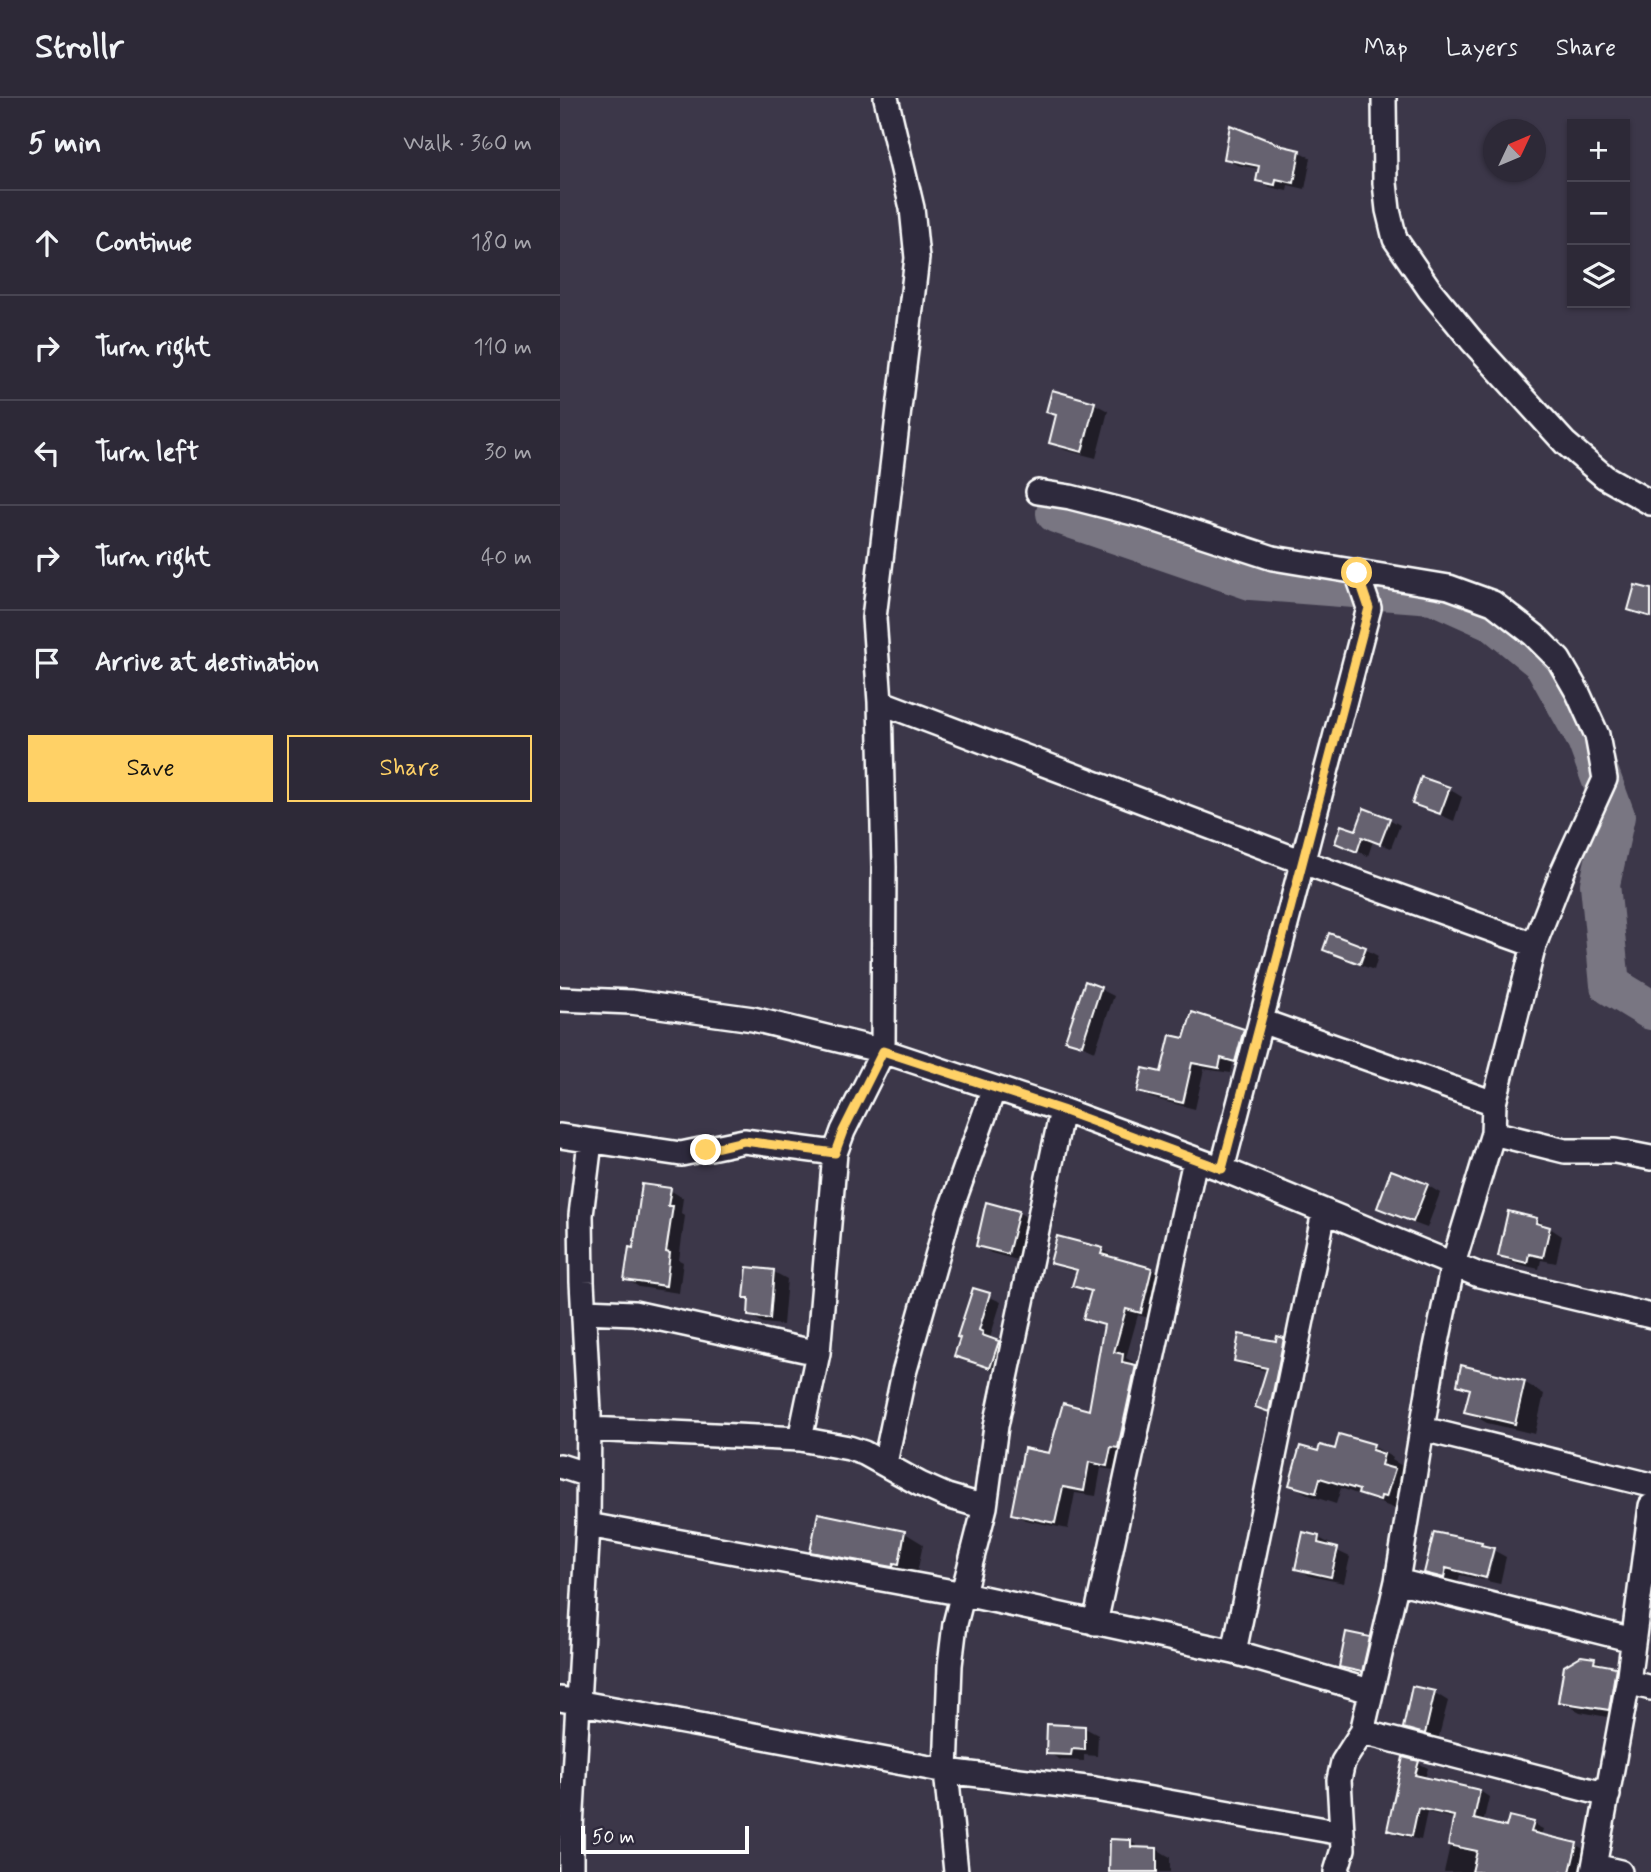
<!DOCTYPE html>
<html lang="en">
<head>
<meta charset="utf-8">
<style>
	:root { --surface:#2d2937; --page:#393542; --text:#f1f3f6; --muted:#a7a6ad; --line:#484552; --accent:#ffd166 }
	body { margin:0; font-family:Mynerve,sans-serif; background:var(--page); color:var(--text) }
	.controls { position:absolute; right:21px; top:21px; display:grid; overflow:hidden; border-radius:0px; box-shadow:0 2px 5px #0004 }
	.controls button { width:63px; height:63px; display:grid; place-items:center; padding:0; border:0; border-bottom:2px solid var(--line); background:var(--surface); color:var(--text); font:35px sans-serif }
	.compass { position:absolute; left:923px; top:21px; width:63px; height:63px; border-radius:50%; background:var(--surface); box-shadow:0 2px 5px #0004; rotate:46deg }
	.scale { position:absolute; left:21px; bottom:18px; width:168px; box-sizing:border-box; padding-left:7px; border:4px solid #fff; border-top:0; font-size:19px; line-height:24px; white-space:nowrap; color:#fff; -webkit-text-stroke:5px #2f2a3d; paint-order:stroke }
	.stop { position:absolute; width:21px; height:21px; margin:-16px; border:5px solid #ffd166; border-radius:50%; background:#fff }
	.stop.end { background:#ffd166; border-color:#fff; box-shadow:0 2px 7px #0008 }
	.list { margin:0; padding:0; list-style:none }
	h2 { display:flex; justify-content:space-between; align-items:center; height:91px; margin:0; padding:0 28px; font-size:30px }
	h2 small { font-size:23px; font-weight:400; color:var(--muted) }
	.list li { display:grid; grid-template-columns:46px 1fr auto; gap:21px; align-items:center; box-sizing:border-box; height:105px; padding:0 28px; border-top:2px solid var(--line) }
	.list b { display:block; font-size:26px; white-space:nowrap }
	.list em { font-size:23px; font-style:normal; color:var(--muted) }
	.actions { display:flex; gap:14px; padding:21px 28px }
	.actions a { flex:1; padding:16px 0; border:2px solid var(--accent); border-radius:0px; text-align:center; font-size:24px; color:var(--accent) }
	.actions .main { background:var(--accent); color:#111 }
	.icon { flex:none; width:38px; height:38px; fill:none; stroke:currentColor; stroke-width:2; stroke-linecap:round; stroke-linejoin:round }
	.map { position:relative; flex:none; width:1091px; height:1774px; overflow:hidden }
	header { display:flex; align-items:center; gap:42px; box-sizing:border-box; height:98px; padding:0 35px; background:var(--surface); border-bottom:2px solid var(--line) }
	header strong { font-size:33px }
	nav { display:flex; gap:38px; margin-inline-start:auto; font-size:24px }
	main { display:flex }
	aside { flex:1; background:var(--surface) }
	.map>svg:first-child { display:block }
	.shadow { fill:#0007 }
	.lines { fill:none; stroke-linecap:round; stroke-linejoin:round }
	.river { stroke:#797682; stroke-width:40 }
	.building { fill:#666270; stroke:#fff; stroke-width:2 }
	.street-casing { stroke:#fff; stroke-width:28 }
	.street { stroke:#2f2a3d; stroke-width:23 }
	.route { stroke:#ffd166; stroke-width:9 }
</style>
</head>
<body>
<header>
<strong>Strollr</strong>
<nav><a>Map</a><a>Layers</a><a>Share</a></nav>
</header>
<main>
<aside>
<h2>5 min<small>Walk · 360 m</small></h2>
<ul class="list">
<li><svg class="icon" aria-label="ahead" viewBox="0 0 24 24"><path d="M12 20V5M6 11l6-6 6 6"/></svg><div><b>Continue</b></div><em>180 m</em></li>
<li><svg class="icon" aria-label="right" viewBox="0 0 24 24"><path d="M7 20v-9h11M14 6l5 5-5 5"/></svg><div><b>Turn right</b></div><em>110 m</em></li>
<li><svg class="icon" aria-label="left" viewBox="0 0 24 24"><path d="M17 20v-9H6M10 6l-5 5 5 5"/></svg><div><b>Turn left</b></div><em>30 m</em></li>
<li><svg class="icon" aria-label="right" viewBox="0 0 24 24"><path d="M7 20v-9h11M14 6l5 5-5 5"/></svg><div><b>Turn right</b></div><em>40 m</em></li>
<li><svg class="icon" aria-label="arrive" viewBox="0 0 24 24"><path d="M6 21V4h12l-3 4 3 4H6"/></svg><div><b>Arrive at destination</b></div></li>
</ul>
<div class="actions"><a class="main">Save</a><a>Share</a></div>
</aside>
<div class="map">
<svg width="1091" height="1774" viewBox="0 0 1091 1774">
	<rect width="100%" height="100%" fill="#3c3749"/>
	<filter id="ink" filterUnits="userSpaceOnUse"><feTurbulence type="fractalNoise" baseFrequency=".0143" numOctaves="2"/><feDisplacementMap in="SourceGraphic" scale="14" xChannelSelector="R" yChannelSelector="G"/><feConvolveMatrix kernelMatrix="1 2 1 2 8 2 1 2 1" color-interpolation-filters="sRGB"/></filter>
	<g filter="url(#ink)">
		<path class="shadow" d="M 722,50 L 740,54 L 751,60 L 745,91 L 728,87 L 727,93 L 710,89 L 698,82 L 700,71 L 677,67 L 665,60 Z
			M 535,306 L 548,313 L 536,360 L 505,352 L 491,344 L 498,319 L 488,313 Z
			M 1091,493 L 1091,521 L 1070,511 Z
			M 889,691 L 902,699 L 894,723 L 854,705 Z
			M 829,721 L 840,727 L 831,750 L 813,743 L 808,758 L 777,744 Z
			M 805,851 L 818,858 L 814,872 L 778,859 L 765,852 Z
			M 540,891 L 554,898 L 535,953 L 508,941 Z
			M 684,932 L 696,939 L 688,970 L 673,965 L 671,975 L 644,971 L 635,1011 L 591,1000 L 579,994 L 602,976 L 625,943 Z
			M 867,1087 L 880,1095 L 867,1130 L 832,1117 L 819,1109 Z
			M 110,1092 L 123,1100 L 121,1115 L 125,1118 L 119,1162 L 123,1164 L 119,1195 L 79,1189 L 66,1181 Z
			M 458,1114 L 471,1122 L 461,1163 L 431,1155 L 418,1147 Z
			M 976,1121 L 1002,1138 L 996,1165 L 981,1162 L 979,1171 L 953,1165 L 940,1158 Z
			M 542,1152 L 554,1159 L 554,1161 L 592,1171 L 604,1178 L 593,1221 L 578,1217 L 566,1260 L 575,1265 L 574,1268 L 588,1275 L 560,1373 L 541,1370 L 536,1398 L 515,1395 L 508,1431 L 465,1422 L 453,1415 L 490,1357 L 530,1314 L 545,1229 L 525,1220 L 532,1196 L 514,1188 L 518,1174 L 505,1171 L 492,1164 Z
			M 214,1174 L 227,1181 L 223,1227 L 203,1225 L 190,1217 L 191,1202 L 186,1199 Z
			M 414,1192 L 441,1204 L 430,1240 L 450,1251 L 442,1275 L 408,1264 L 396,1258 Z
			M 723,1241 L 735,1248 L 721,1319 L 697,1308 L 708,1273 L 688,1269 L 676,1263 Z
			M 964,1284 L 984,1296 L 975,1336 L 927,1325 L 906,1313 L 911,1293 L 899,1287 Z
			M 813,1348 L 833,1360 L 832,1362 L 844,1369 L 841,1377 L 854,1384 L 841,1413 L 781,1390 L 776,1406 L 751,1398 L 731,1387 L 760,1356 Z
			M 345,1435 L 363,1446 L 357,1475 L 352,1474 L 351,1478 L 270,1463 L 252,1453 Z
			M 759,1440 L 772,1447 L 771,1450 L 790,1459 L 784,1485 L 750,1478 L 737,1470 Z
			M 921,1446 L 934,1452 L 931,1452 L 924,1482 L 900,1477 L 897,1487 L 880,1482 L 866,1475 Z
			M 935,1453 L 946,1459 L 940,1486 L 927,1483 Z
			M 809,1541 L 822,1549 L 815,1580 L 794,1575 L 781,1568 Z
			M 1022,1560 L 1035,1562 L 1076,1582 L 1069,1623 L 1020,1614 L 1000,1603 Z
			M 853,1590 L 875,1595 L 888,1603 L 878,1642 L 858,1637 L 845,1629 Z
			M 525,1630 L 538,1637 L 537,1658 L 524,1657 L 524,1663 L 501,1662 L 488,1655 Z
			M 858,1665 L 868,1670 L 865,1681 L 920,1693 L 929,1699 L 923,1725 L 948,1731 L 973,1726 L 983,1731 L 981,1738 L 1017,1747 L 1026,1753 L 1021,1774 L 884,1774 L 896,1721 L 867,1714 L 861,1742 L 838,1737 L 829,1731 Z
			M 552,1743 L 571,1744 L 584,1752 L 598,1752 L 610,1759 L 610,1774 L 550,1774 Z"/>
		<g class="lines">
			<path class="river" d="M 496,415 L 691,482 L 873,496 L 933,523 L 984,565 L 1027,642 L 1055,718 L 1040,786 L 1050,887 L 1091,912"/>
		</g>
		<path class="building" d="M 670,27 L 723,48 L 740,52 L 734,85 L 716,81 L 715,87 L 696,83 L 699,68 L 664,61 Z
			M 492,292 L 535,304 L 522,354 L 489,345 L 496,317 L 486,314 Z
			M 1075,487 L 1091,491 L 1091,519 L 1068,512 Z
			M 861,679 L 890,689 L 880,716 L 852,706 Z
			M 804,710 L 830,720 L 820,746 L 802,739 L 797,754 L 775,745 L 781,727 L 796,732 Z
			M 769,835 L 806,849 L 800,866 L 763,852 Z
			M 525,883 L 541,889 L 522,947 L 505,942 Z
			M 632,914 L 684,931 L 675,964 L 661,960 L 659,970 L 632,965 L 623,1005 L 577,994 L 583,970 L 601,974 L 610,937 L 624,940 Z
			M 831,1072 L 868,1086 L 853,1124 L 817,1110 Z
			M 82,1086 L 111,1090 L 108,1108 L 113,1108 L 106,1154 L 110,1155 L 106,1188 L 64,1182 L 69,1149 L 73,1150 Z
			M 426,1104 L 459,1113 L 448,1156 L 416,1148 Z
			M 948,1113 L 977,1120 L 976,1125 L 990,1129 L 983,1159 L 969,1156 L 967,1165 L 938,1158 Z
			M 497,1138 L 543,1150 L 541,1156 L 592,1170 L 581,1215 L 566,1211 L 554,1254 L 563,1256 L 562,1264 L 576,1267 L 558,1350 L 551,1349 L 547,1368 L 529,1364 L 524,1393 L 503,1389 L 495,1425 L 451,1416 L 464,1350 L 489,1355 L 503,1305 L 529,1312 L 544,1227 L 523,1221 L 531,1193 L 512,1188 L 517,1172 L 490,1165 Z
			M 187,1169 L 214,1172 L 210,1221 L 188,1218 L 189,1200 L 184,1200 Z
			M 413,1190 L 430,1195 L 419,1232 L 423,1234 L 422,1237 L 439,1243 L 430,1270 L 394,1258 L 400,1240 L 397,1239 Z
			M 679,1236 L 716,1243 L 717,1238 L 724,1240 L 709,1314 L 695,1309 L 707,1270 L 674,1263 Z
			M 901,1267 L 965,1283 L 955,1326 L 904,1314 L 910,1291 L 897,1287 Z
			M 779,1336 L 814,1346 L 812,1352 L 824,1356 L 821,1367 L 835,1371 L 826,1399 L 821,1398 L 820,1403 L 798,1396 L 799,1392 L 760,1380 L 756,1395 L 729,1387 L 740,1348 L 758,1353 L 760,1347 L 775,1351 Z
			M 258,1415 L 345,1433 L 339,1466 L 334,1465 L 333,1469 L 250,1454 Z
			M 743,1434 L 759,1438 L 758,1445 L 778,1450 L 771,1479 L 735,1471 Z
			M 874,1434 L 922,1444 L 921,1447 L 934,1450 L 926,1480 L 886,1470 L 884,1480 L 864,1475 Z
			M 786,1534 L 810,1539 L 802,1574 L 779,1569 Z
			M 1021,1558 L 1035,1560 L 1034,1565 L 1056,1569 L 1049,1612 L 998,1604 L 1004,1568 Z
			M 852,1588 L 875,1593 L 865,1636 L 843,1630 Z
			M 487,1626 L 525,1628 L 525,1652 L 512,1651 L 511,1657 L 486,1656 Z
			M 843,1659 L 859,1663 L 855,1677 L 920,1692 L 914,1721 L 946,1729 L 949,1718 L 974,1724 L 971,1734 L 1017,1745 L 1010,1774 L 912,1774 L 917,1753 L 888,1747 L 894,1718 L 858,1710 L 852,1738 L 827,1732 Z
			M 550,1741 L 571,1742 L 571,1749 L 597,1750 L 597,1774 L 549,1774 Z"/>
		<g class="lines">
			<g class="street-casing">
				<path id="street" d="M 824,0 L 825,85 L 828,112 L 835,141 L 870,192 L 912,243 L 1005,345 L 1045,379 L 1091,405
					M 478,394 L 510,399 L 581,417 L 713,460 L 889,489 L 933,505 L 974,537 L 999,562 L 1018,595 L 1037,637 L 1045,681 L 1003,773 L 974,847 L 934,1005 L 933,1035 L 893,1166 L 873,1264 L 837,1483 L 802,1634 L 783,1664 L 779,1682 L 783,1751 L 776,1774
					M 320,604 L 743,764 L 974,847
					M 0,901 L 71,904 L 193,921 L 323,953 L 502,1012 L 662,1071 L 919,1177 L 1091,1218
					M 701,923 L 934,1005
					M 933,1035 L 1005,1053 L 1055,1053 L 1091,1060
					M 0,1038 L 121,1056 L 184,1043 L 275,1055
					M 662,1071 L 809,510 L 797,475
					M 24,1213 L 74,1215 L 258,1255
					M 29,1331 L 240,1341 L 258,1255 L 275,1055 L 283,1033 L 323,953 L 324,769 L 320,604 L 314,520 L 357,160 L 352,110 L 326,0
					M 863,1331 L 1091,1387
					M 240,1341 L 289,1350 L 304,1355 L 360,1386 L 387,1398 L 425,1409
					M 325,1365 L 344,1275 L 389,1116 L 434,990
					M 0,1368 L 28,1377
					M 28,1427 L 404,1496 L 674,1554 L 810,1593
					M 837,1483 L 1073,1542
					M 535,1525 L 635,1062
					M 674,1554 L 764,1114
					M 1068,1584 L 1091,1590
					M 0,1601 L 386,1673 L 535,1691 L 782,1735
					M 802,1634 L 1048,1697
					M 1035,1768 L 1060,1774
					M 11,1774 L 11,1730 L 28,1427 L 29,1314 L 22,1184 L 21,1117 L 30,1044
					M 396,1774 L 386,1673 L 390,1567 L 395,1526 L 425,1409 L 436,1328 L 502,1012
					M 1033,1774 L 1068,1584 L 1091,1408"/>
			</g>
			<use href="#street" class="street"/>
		</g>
	</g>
	<g class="lines" filter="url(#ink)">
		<path class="route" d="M 146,1052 L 184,1043 L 275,1055 L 283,1033 L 323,953 L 502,1012 L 662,1071 L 809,510 L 797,475"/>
	</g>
</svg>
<div class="controls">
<button>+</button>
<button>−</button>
<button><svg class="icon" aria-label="layers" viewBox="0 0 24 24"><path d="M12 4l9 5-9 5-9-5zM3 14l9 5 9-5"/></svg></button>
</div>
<svg class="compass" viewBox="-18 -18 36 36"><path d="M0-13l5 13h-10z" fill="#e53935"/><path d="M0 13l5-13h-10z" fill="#a7a6ad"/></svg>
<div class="scale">50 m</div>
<div class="stop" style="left:797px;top:475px"></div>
<div class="stop end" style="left:146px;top:1052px"></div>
</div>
</main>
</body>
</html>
